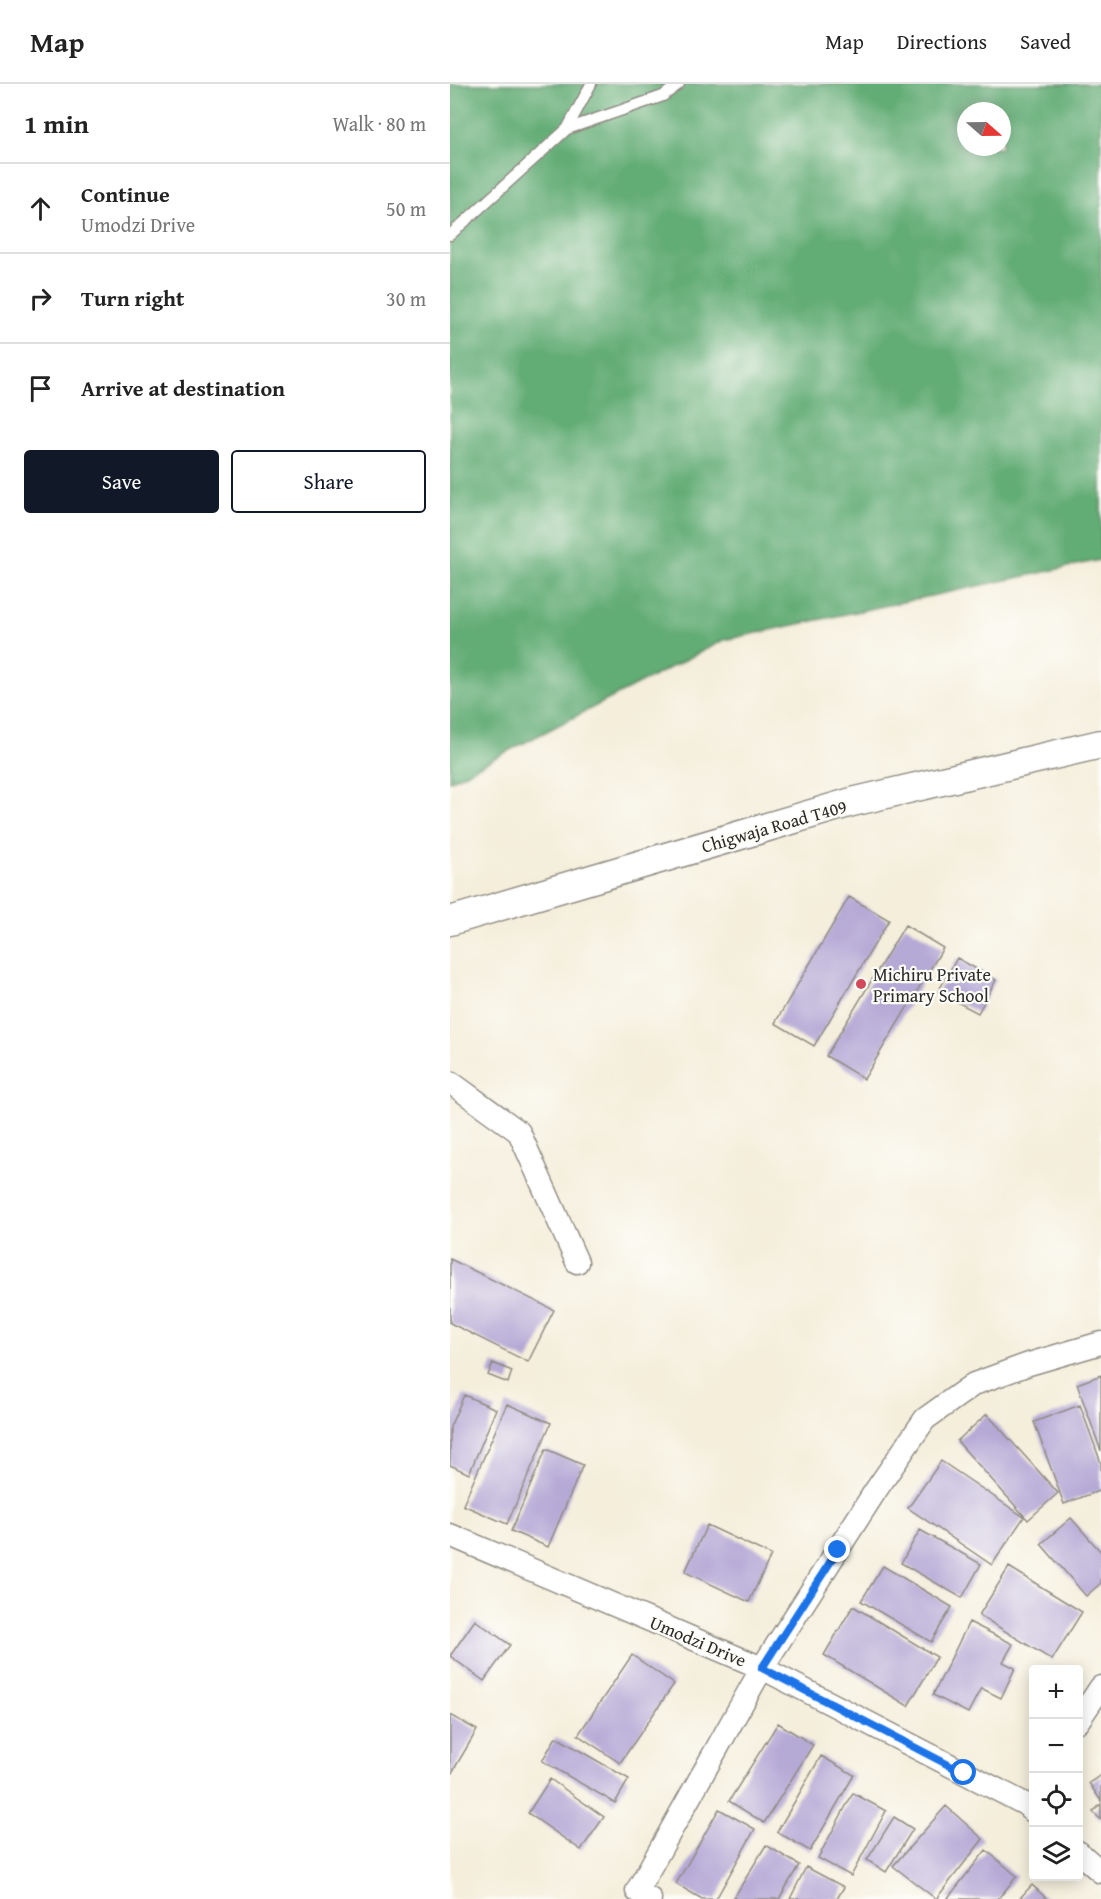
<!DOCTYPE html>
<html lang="en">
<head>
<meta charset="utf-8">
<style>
	:root { --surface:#fff; --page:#f2f2f2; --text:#222; --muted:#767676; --line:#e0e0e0; --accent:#111827 }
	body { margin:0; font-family:"Gentium Book Plus",serif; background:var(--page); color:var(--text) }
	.controls { position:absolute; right:18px; bottom:18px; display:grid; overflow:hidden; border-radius:6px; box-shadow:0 3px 15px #0003 }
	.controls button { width:54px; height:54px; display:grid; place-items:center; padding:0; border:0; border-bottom:2px solid var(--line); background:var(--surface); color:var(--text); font:30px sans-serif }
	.compass { position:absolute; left:507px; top:18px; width:54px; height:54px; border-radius:50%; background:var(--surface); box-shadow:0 3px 15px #0003; rotate:110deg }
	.stop { position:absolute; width:18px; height:18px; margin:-14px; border:4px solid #1a73e8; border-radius:50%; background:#fff }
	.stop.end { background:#1a73e8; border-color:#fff; box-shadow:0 2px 6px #0008 }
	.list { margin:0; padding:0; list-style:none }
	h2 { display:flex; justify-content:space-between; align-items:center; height:78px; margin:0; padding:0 24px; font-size:26px }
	h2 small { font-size:20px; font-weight:400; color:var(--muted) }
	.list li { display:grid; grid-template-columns:39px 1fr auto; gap:18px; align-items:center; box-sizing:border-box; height:90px; padding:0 24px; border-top:2px solid var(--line) }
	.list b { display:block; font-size:22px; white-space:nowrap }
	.list p { margin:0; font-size:20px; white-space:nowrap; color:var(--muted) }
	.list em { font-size:20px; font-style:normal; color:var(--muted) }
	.actions { display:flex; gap:12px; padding:18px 24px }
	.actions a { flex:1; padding:14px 0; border:2px solid var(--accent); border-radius:6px; text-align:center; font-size:21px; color:var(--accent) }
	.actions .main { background:var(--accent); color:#fff }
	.icon { flex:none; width:33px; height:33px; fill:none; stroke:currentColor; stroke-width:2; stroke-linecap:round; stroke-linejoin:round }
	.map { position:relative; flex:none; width:651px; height:1815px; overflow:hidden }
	header { display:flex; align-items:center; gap:36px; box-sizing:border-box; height:84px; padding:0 30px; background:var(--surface); border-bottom:2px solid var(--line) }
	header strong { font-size:28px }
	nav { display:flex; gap:33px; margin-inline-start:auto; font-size:21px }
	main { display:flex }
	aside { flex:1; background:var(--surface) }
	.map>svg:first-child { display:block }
	.forest { fill:#62ac74; stroke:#466c50; stroke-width:1.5; fill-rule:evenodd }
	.building { fill:#b5a9d6 }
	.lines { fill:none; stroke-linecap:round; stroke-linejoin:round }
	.service-casing { stroke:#908c83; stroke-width:13 }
	.minor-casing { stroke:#908c83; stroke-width:25 }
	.tertiary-casing { stroke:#908c83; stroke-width:31 }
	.service { stroke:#fff; stroke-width:10 }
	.minor { stroke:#fff; stroke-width:22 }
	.tertiary { stroke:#fff; stroke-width:28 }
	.route { stroke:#1a73e8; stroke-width:8 }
	.poi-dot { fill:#d1495b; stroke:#fdfcf7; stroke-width:2 }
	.labels { text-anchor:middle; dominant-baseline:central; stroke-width:4.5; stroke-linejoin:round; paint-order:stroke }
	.street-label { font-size:18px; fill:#2b2b2b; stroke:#fdfcf7 }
	.poi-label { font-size:18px; fill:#2b2b2b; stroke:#fdfcf7; text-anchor:start }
</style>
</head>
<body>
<header>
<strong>Map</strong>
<nav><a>Map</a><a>Directions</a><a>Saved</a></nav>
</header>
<main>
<aside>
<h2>1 min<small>Walk · 80 m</small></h2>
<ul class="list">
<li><svg class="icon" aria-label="ahead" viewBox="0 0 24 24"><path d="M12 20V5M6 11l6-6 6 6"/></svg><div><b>Continue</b><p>Umodzi Drive</p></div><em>50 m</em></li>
<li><svg class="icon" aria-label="right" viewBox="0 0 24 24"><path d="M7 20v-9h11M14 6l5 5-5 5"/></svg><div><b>Turn right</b></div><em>30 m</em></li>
<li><svg class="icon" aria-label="arrive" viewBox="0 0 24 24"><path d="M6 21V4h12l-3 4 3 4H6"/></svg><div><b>Arrive at destination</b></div></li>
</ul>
<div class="actions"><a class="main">Save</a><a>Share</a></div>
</aside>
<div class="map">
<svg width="651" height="1815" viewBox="0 0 651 1815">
	<rect width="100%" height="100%" fill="#fdfcf7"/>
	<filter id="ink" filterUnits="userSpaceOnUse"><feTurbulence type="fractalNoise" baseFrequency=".0167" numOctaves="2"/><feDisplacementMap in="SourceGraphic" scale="12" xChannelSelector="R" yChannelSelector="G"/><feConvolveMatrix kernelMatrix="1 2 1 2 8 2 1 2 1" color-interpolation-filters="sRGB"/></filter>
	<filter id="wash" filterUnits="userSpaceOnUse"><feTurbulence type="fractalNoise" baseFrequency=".008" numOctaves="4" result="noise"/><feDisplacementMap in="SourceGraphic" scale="24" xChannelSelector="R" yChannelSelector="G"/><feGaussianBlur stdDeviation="1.35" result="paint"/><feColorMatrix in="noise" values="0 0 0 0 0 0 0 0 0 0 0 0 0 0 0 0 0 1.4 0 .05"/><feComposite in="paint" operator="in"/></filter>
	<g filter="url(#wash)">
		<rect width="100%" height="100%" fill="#f4eedb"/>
		<path class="forest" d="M 0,0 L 651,0 L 651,476 L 274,556 L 0,697 ZM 516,27 L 552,27 L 552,63 L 516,63 Z"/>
		<g id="blocks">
			<path class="building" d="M 399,813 L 439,836 L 364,962 L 325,939 Z
				M 455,841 L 493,864 L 414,995 L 376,972 Z
				M 507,874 L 546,896 L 528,929 L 488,908 Z
				M 0,1175 L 104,1226 L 78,1278 L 0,1239 Z
				M 43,1279 L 62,1287 L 58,1299 L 38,1291 Z
				M 651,1291 L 651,1367 L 627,1300 Z
				M 14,1311 L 46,1325 L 19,1390 L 0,1381 L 0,1343 Z
				M 57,1320 L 101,1339 L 57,1440 L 13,1421 Z
				M 630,1321 L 651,1379 L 651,1406 L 614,1420 L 584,1338 Z
				M 537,1330 L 608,1409 L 578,1436 L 507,1357 Z
				M 96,1365 L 133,1381 L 98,1463 L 61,1447 Z
				M 491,1377 L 574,1433 L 542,1481 L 458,1424 Z
				M 621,1434 L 651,1468 L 651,1499 L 636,1512 L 591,1460 Z
				M 257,1441 L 321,1471 L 299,1518 L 235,1488 Z
				M 470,1446 L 531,1480 L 512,1514 L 451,1479 Z
				M 433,1482 L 502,1523 L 481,1558 L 411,1517 Z
				M 559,1483 L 632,1528 L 602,1576 L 529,1531 Z
				M 403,1522 L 487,1573 L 458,1622 L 374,1571 Z
				M 25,1536 L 60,1561 L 34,1597 L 0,1572 Z
				M 519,1538 L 563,1560 L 553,1578 L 565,1584 L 551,1614 L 531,1604 L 518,1629 L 483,1611 Z
				M 182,1571 L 224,1600 L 170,1679 L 128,1651 Z
				M 0,1631 L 27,1646 L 0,1692 Z
				M 328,1639 L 363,1661 L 314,1739 L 279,1717 Z
				M 106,1653 L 179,1695 L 165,1719 L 92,1677 Z
				M 371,1672 L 404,1691 L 360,1767 L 327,1748 Z
				M 651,1691 L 651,1717 L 639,1699 Z
				M 100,1695 L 154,1733 L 131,1766 L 78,1729 Z
				M 403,1709 L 436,1727 L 401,1792 L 368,1774 Z
				M 651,1720 L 651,1736 L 643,1728 Z
				M 496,1722 L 533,1755 L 486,1815 L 443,1782 Z
				M 269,1725 L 305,1745 L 266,1815 L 252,1815 L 226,1800 Z
				M 444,1733 L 463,1745 L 436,1788 L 417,1776 Z
				M 316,1761 L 349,1781 L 329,1815 L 283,1815 Z
				M 536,1766 L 567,1792 L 548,1815 L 497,1815 Z
				M 356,1783 L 394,1803 L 387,1815 L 340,1815 Z
				M 582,1801 L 597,1815 L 569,1815 Z"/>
		</g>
	</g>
	<g filter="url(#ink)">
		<use href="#blocks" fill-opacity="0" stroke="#908c83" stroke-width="1.5"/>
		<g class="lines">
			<g class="service-casing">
				<path id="service" d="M 117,45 L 213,12 L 229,0
					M 0,151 L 117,45 L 141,0"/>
			</g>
			<g class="minor-casing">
				<path id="minor" d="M 0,998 L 69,1048 L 127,1178
					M 0,1451 L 312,1584 L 575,1720 L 584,1728
					M 628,1637 L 651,1603
					M 628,1768 L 651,1788
					M 200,1815 L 187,1807 L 312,1584 L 426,1406 L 475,1335 L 524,1300 L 579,1280 L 651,1259"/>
			</g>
			<g class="tertiary-casing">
				<path id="tertiary" d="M 0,837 L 402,718 L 651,660"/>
			</g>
			<use href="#service" class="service"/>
			<use href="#minor" class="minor"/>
			<use href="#tertiary" class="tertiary"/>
		</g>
	</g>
	<g class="lines" filter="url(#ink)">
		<path class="route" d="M 388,1466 L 312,1584 L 514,1689"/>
	</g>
	<circle class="poi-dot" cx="411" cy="900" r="6"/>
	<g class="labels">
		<g class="street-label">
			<text transform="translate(324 742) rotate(-16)">Chigwaja Road T409</text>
			<text transform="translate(248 1557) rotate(23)">Umodzi Drive</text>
		</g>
		<g class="poi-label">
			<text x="423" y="890">Michiru Private<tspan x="423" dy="21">Primary School</tspan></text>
		</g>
	</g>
</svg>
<div class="controls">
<button>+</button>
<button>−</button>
<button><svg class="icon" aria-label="locate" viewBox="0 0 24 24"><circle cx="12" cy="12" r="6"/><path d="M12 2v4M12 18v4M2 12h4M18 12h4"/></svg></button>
<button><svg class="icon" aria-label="layers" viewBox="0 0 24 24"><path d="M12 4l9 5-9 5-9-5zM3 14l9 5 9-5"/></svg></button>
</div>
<svg class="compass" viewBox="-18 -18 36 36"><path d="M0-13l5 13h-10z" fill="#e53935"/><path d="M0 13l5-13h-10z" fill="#767676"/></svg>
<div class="stop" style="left:514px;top:1689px"></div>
<div class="stop end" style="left:388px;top:1466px"></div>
</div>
</main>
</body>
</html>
